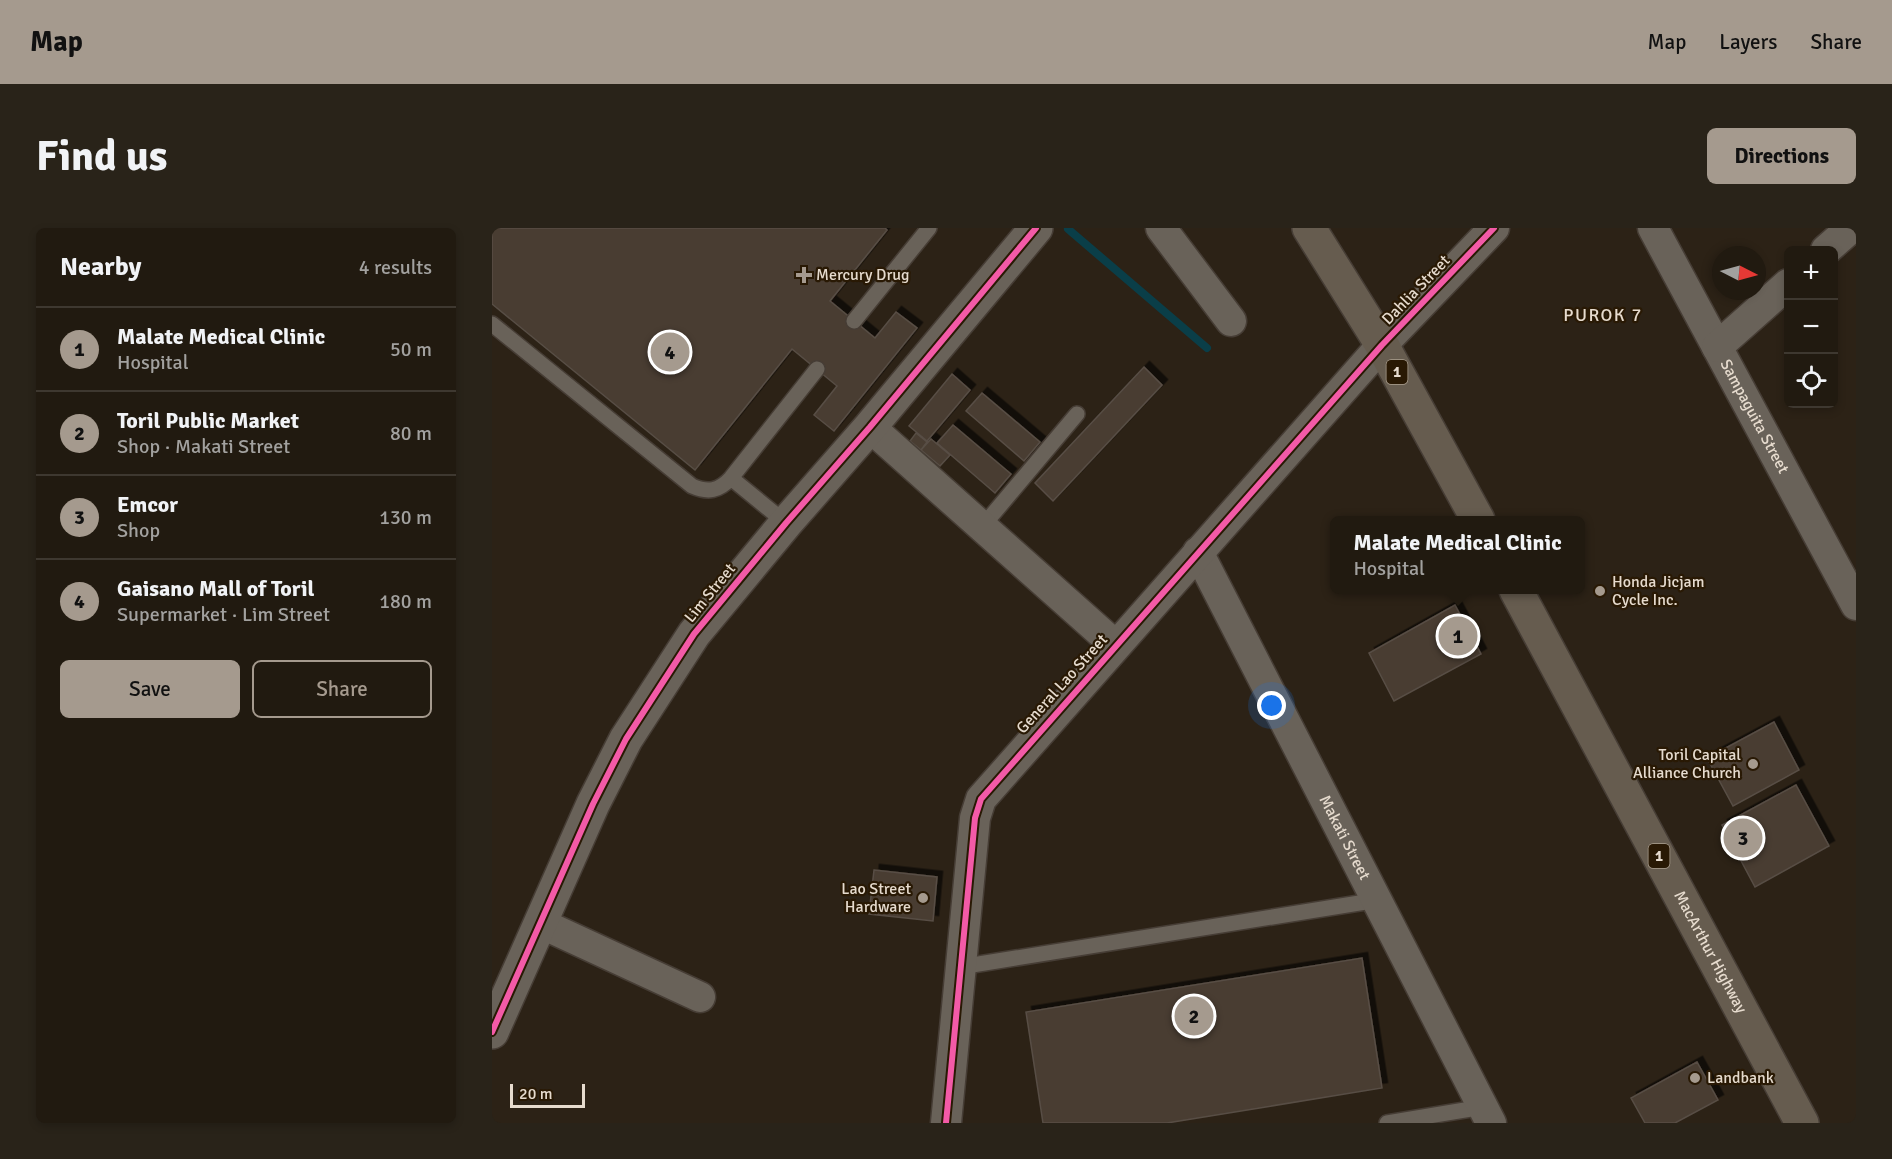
<!DOCTYPE html>
<html lang="en">
<head>
<meta charset="utf-8">
<style>
	:root { --surface:#211a10; --page:#292319; --text:#f1f3f6; --muted:#a2a19f; --line:#3e3830; --accent:#a59a8e }
	body { margin:0; font-family:Signika,sans-serif; background:var(--page); color:var(--text) }
	.controls { position:absolute; right:18px; top:18px; display:grid; overflow:hidden; border-radius:9px; box-shadow:0 3px 9px #0003 }
	.controls button { width:54px; height:54px; display:grid; place-items:center; padding:0; border:0; border-bottom:2px solid var(--line); background:var(--surface); color:var(--text); font:30px sans-serif }
	.compass { position:absolute; left:1220px; top:18px; width:54px; height:54px; border-radius:50%; background:var(--surface); box-shadow:0 3px 9px #0003; rotate:96deg }
	.scale { position:absolute; left:18px; bottom:15px; width:75px; box-sizing:border-box; padding-left:6px; border:3px solid #e6dbce; border-top:0; font-size:16px; line-height:21px; white-space:nowrap; color:#e6dbce; -webkit-text-stroke:4px #291904; paint-order:stroke }
	.you { position:absolute; left:780px; top:478px; width:21px; height:21px; margin:-15px; border:4px solid #fff; border-radius:50%; background:#1a73e8; box-shadow:0 0 0 9px #1a73e833 }
	.badge { display:grid; place-items:center; width:39px; height:39px; border-radius:50%; background:var(--accent); color:#111; font-size:20px; font-weight:700 }
	.pin { position:absolute; translate:-50% -50%; border:3px solid #fff; box-shadow:0 2px 6px #0006 }
	.popup { position:absolute; left:838px; top:288px; width:255px; height:78px; box-sizing:border-box; display:grid; place-content:center; border-radius:9px; background:var(--surface); filter:drop-shadow(0 2px 4px #0005); font-size:20px; white-space:nowrap; color:var(--muted) }
	.popup b { font-size:22px; color:var(--text) }
	.popup::after { content:''; position:absolute; left:50%; top:100%; margin-left:-12px; border:12px solid transparent; border-top-color:var(--surface) }
	.list { margin:0; padding:0; list-style:none }
	h2 { display:flex; justify-content:space-between; align-items:center; height:78px; margin:0; padding:0 24px; font-size:26px }
	h2 small { font-size:20px; font-weight:400; color:var(--muted) }
	.list li { display:grid; grid-template-columns:39px 1fr auto; gap:18px; align-items:center; box-sizing:border-box; height:84px; padding:0 24px; border-top:2px solid var(--line) }
	.list b { display:block; font-size:22px; white-space:nowrap }
	.list p { margin:0; font-size:20px; white-space:nowrap; color:var(--muted) }
	.list em { font-size:20px; font-style:normal; color:var(--muted) }
	.actions { display:flex; gap:12px; padding:18px 24px }
	.actions a { flex:1; padding:14px 0; border:2px solid var(--accent); border-radius:9px; text-align:center; font-size:21px; color:var(--accent) }
	.actions .main { background:var(--accent); color:#111 }
	.icon { flex:none; width:33px; height:33px; fill:none; stroke:currentColor; stroke-width:2; stroke-linecap:round; stroke-linejoin:round }
	.map { position:relative; flex:none; width:1364px; height:895px; overflow:hidden; border-radius:9px }
	header { display:flex; align-items:center; gap:36px; box-sizing:border-box; height:84px; padding:0 30px; background:var(--accent); color:#111 }
	header strong { font-size:28px }
	nav { display:flex; gap:33px; margin-inline-start:auto; font-size:21px }
	.intro { display:flex; align-items:center; justify-content:space-between; box-sizing:border-box; height:144px; padding:0 36px }
	h1 { margin:0; font-size:42px }
	.button { padding:15px 27px; border-radius:9px; background:var(--accent); color:#111; font-size:21px; font-weight:700 }
	main { display:flex; gap:36px; padding:0 36px }
	aside { flex:1; background:var(--surface); border-radius:9px; box-shadow:0 3px 9px #0003 }
	.map>svg:first-child { display:block }
	.lines { fill:none; stroke-linecap:round; stroke-linejoin:round }
	.stream { stroke:#0a3e48; stroke-width:8 }
	.building { fill:#493d33; stroke:#584e45; stroke-width:1.5; filter:url(#shadow) }
	.service-casing { stroke:#463d35; stroke-width:18 }
	.minor-casing { stroke:#463d35; stroke-width:33 }
	.tertiary-casing { stroke:#463d35; stroke-width:36 }
	.trunk-casing { stroke:#463d35; stroke-width:36 }
	.service { stroke:#696259; stroke-width:15 }
	.minor { stroke:#696259; stroke-width:30 }
	.tertiary { stroke:#696259; stroke-width:33 }
	.trunk { stroke:#665c4f; stroke-width:33 }
	.cycleway-casing { stroke:#291904; stroke-width:10 }
	.cycleway { stroke:#f35aa7; stroke-width:6 }
	.poi-dot { fill:#a59a8e; stroke:#291904; stroke-width:2 }
	.labels { text-anchor:middle; dominant-baseline:central; stroke-width:4.5; stroke-linejoin:round; paint-order:stroke }
	.shield { fill:#291904; stroke:#ada191; stroke-width:1.5 }
	.shield-label { font-size:15px; font-weight:bold; fill:#e6dbce }
	.poi-label { font-size:16px; fill:#e6dbce; stroke:#291904; text-anchor:start }
	.street-label { font-size:16px; fill:#e6dbce; stroke:#291904 }
	.neighbourhood-label { font-size:18px; letter-spacing:1.5px; fill:#e6dbce; stroke:#291904 }
</style>
</head>
<body>
<header>
<strong>Map</strong>
<nav><a>Map</a><a>Layers</a><a>Share</a></nav>
</header>
<div class="intro"><h1>Find us</h1><a class="button">Directions</a></div>
<main>
<aside>
<h2>Nearby<small>4 results</small></h2>
<ul class="list">
<li><span class="badge">1</span><div><b>Malate Medical Clinic</b><p>Hospital</p></div><em>50 m</em></li>
<li><span class="badge">2</span><div><b>Toril Public Market</b><p>Shop · Makati Street</p></div><em>80 m</em></li>
<li><span class="badge">3</span><div><b>Emcor</b><p>Shop</p></div><em>130 m</em></li>
<li><span class="badge">4</span><div><b>Gaisano Mall of Toril</b><p>Supermarket · Lim Street</p></div><em>180 m</em></li>
</ul>
<div class="actions"><a class="main">Save</a><a>Share</a></div>
</aside>
<div class="map">
<svg width="1364" height="895" viewBox="0 0 1364 895">
	<defs>
		<filter id="shadow"><feDropShadow dx="5.5" dy="-5.5" stdDeviation="0" flood-color="#0009"/></filter>
	</defs>
	<rect width="100%" height="100%" fill="#2c2216"/>
	<g class="lines">
		<path class="stream" d="M 576,1 L 715,120"/>
	</g>
	<path class="building" d="M 0,0 L 393,0 L 395,2 L 338,73 L 383,110 L 404,84 L 425,100 L 342,203 L 322,187 L 345,158 L 300,121 L 203,242 L 0,76 Z
		M 652,139 L 670,157 L 561,273 L 543,255 Z
		M 460,146 L 478,162 L 435,213 L 417,198 Z
		M 490,165 L 548,214 L 532,233 L 474,183 Z
		M 461,197 L 519,246 L 503,265 L 445,215 Z
		M 424,205 L 435,214 L 429,222 L 418,213 Z
		M 439,211 L 458,227 L 448,238 L 429,222 Z
		M 963,377 L 989,426 L 902,473 L 877,425 Z
		M 1282,494 L 1307,542 L 1241,578 L 1215,530 Z
		M 1304,557 L 1337,618 L 1263,659 L 1230,597 Z
		M 382,642 L 445,649 L 441,693 L 377,686 Z
		M 870,730 L 890,860 L 675,895 L 551,895 L 534,784 Z
		M 1205,834 L 1226,872 L 1183,895 L 1153,895 L 1139,870 Z"/>
	<g class="lines">
		<g class="service-casing">
			<path id="service" d="M 362,93 L 437,0
				M 0,96 L 200,258 C 216,265 227,263 239,250 L 325,141
				M 239,250 L 294,295
				M 490,299 L 585,186
				M 468,739 L 886,672
				M 895,895 L 991,879"/>
		</g>
		<g class="minor-casing">
			<g id="minor">
				<path d="M 669,0 L 739,93"/>
				<path id="s1" d="M 1161,0 L 1364,377"/>
				<path d="M 1334,22 L 1359,0"/>
				<path d="M 1225,119 L 1296,56"/>
				<path d="M 378,199 L 623,417"/>
				<path id="s2" d="M 706,324 L 999,895"/>
				<path d="M 48,695 L 208,769"/>
				<path d="M 454,895 L 483,590 L 489,571 L 890,117 L 1002,0"/>
			</g>
		</g>
		<g class="tertiary-casing">
			<path id="tertiary" d="M 0,804 L 101,576 L 134,511 L 202,406 L 294,295 L 378,199 L 544,0"/>
		</g>
		<g class="trunk-casing">
			<g id="trunk">
				<path d="M 817,0 L 890,117 L 986,292"/>
				<path id="s3" d="M 1024,362 L 1310,895"/>
			</g>
		</g>
		<use href="#service" class="service"/>
		<use href="#minor" class="minor"/>
		<use href="#tertiary" class="tertiary"/>
		<use href="#trunk" class="trunk"/>
		<g class="cycleway-casing">
			<path id="cycleway" d="M 0,804 L 101,576 L 134,511 L 202,406 L 294,295 L 378,199 L 544,0
				M 454,895 L 483,590 L 489,571 L 890,117 L 1002,0"/>
		</g>
		<use href="#cycleway" class="cycleway"/>
	</g>
	<g class="poi-dot">
		<path d="M309 38h6v6h6v6h-6v6h-6v-6h-6v-6h6z"/>
		<circle cx="1108" cy="363" r="6"/>
		<circle cx="1261" cy="536" r="6"/>
		<circle cx="431" cy="670" r="6"/>
		<circle cx="1203" cy="850" r="6"/>
	</g>
	<g class="labels">
		<g class="shield">
			<rect x="894.5" y="132" width="21" height="24" rx="4.5"/>
			<rect x="1156.5" y="616" width="21" height="24" rx="4.5"/>
		</g>
		<g class="shield-label">
			<text x="905" y="144">1</text>
			<text x="1167" y="628">1</text>
		</g>
		<g class="poi-label">
			<text x="324" y="47">Mercury Drug</text>
			<text x="1120" y="354">Honda Jicjam<tspan x="1120" dy="18">Cycle Inc.</tspan></text>
			<text x="1249" y="527" text-anchor="end">Toril Capital<tspan x="1249" dy="18">Alliance Church</tspan></text>
			<text x="419" y="661" text-anchor="end">Lao Street<tspan x="419" dy="18">Hardware</tspan></text>
			<text x="1215" y="850">Landbank</text>
		</g>
		<g class="street-label">
			<text transform="translate(924 62) rotate(-46)">Dahlia Street</text>
			<text stroke="none"><textPath href="#s1" startOffset="214">Sampaguita Street</textPath></text>
			<text transform="translate(218 365) rotate(-51)">Lim Street</text>
			<text transform="translate(570 456) rotate(-48)">General Lao Street</text>
			<text stroke="none"><textPath href="#s2" startOffset="321">Makati Street</textPath></text>
			<text stroke="none"><textPath href="#s3" startOffset="411">MacArthur Highway</textPath></text>
		</g>
		<g class="neighbourhood-label">
			<text x="1111" y="87">PUROK 7</text>
		</g>
	</g>
</svg>
<div class="controls">
<button>+</button>
<button>−</button>
<button><svg class="icon" aria-label="locate" viewBox="0 0 24 24"><circle cx="12" cy="12" r="6"/><path d="M12 2v4M12 18v4M2 12h4M18 12h4"/></svg></button>
</div>
<svg class="compass" viewBox="-18 -18 36 36"><path d="M0-13l5 13h-10z" fill="#e53935"/><path d="M0 13l5-13h-10z" fill="#a2a19f"/></svg>
<div class="scale">20 m</div>
<div class="you"></div>
<div class="pin badge" style="left:966px;top:408px">1</div>
<div class="popup"><b>Malate Medical Clinic</b>Hospital</div>
<div class="pin badge" style="left:702px;top:788px">2</div>
<div class="pin badge" style="left:1251px;top:610px">3</div>
<div class="pin badge" style="left:178px;top:124px">4</div>
</div>
</main>
</body>
</html>
